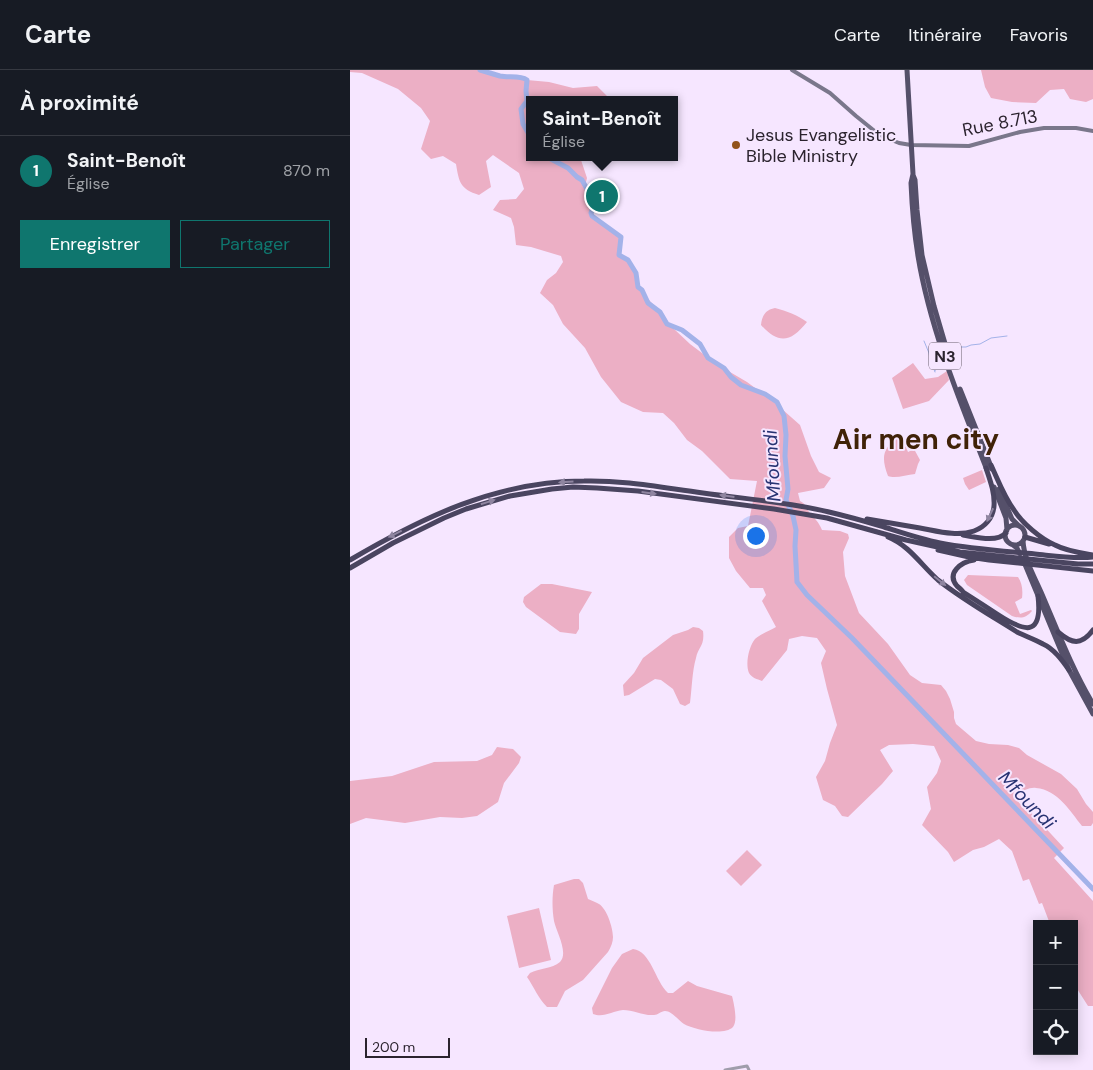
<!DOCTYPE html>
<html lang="fr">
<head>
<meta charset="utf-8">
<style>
	:root { --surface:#171b24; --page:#20242c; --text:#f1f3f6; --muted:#9ea1a6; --line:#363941; --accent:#0f766e }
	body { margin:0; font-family:"DM Sans",sans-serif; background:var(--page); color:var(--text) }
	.controls { position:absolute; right:15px; bottom:15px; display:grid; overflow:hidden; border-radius:0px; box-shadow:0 2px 12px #0003 }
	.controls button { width:45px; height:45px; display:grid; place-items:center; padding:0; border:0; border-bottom:1px solid var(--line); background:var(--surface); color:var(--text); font:25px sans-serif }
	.scale { position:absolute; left:15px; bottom:12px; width:85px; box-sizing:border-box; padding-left:5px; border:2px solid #2b232e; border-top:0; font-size:14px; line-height:18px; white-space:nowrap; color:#2b232e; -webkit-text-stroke:4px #f6e6ff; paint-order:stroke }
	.you { position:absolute; left:405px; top:465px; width:18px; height:18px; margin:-12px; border:4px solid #fff; border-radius:50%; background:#1a73e8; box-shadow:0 0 0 8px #1a73e833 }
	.badge { display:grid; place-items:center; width:32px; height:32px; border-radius:50%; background:var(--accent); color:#fff; font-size:16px; font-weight:700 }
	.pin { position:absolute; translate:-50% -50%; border:2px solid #fff; box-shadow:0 1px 5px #0006 }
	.popup { position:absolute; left:176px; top:26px; width:152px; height:65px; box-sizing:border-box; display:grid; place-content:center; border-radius:0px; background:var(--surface); filter:drop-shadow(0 1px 4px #0005); font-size:16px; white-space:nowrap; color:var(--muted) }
	.popup b { font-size:19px; color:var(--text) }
	.popup::after { content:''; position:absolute; left:50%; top:100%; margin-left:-10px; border:10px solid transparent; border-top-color:var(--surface) }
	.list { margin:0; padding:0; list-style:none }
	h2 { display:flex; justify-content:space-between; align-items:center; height:65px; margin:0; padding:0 20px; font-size:21px }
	h2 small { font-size:16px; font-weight:400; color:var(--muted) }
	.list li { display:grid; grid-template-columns:32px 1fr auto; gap:15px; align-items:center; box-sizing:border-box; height:70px; padding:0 20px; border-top:1px solid var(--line) }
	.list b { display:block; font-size:19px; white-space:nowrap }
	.list p { margin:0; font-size:16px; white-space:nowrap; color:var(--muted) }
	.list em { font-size:16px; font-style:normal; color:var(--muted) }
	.actions { display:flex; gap:10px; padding:15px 20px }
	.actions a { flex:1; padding:11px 0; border:1px solid var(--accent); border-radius:0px; text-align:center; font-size:18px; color:var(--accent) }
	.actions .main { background:var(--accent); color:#fff }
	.icon { flex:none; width:28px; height:28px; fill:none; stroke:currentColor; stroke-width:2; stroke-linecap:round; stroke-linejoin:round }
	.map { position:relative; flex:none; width:743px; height:1000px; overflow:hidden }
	header { display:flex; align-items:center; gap:30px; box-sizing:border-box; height:70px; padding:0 25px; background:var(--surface); border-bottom:1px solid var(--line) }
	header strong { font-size:24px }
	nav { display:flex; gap:28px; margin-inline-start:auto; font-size:18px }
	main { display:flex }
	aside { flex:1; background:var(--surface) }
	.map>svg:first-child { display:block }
	.green { fill:#ecafc5 }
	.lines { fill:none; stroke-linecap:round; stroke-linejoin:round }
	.stream { stroke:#a3b2e9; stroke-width:1 }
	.river { stroke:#a3b2e9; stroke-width:5 }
	.tertiary { stroke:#9f9dab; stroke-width:3 }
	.secondary { stroke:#7a778b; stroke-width:4 }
	.trunk { stroke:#55506a; stroke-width:5 }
	.motorway { stroke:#4a4560; stroke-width:5 }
	.oneway { fill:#8f85a0 }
	.poi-dot { fill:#92531b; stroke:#f6e6ff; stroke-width:2 }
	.labels { text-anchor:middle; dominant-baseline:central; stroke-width:4; stroke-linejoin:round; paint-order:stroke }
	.shield { fill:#f6e6ff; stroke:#685e6d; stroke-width:1 }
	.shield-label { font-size:16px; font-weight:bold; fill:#2b232e }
	.street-label { font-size:18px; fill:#2b232e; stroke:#f6e6ff }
	.poi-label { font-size:18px; fill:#2b232e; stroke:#f6e6ff; text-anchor:start }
	.water-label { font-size:19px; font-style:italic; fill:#283373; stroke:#f6e6ff }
	.town-label { font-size:28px; font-weight:bold; fill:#402208; stroke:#f6e6ff }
</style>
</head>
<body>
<header>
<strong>Carte</strong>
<nav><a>Carte</a><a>Itinéraire</a><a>Favoris</a></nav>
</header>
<main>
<aside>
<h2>À proximité<small></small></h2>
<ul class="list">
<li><span class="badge">1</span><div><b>Saint-Benoît</b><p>Église</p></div><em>870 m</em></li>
</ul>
<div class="actions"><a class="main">Enregistrer</a><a>Partager</a></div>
</aside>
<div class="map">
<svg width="743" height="1000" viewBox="0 0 743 1000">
	<rect width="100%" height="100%" fill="#f6e6ff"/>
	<path class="green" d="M 0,0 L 130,0 C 137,2 143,4 150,6 C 159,8 170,5 177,10 L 199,12 L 223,18 L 247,16 L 259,28 L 258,30 L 180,30 L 180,87 L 230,87 L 237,108 L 235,116 L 242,128 L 243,137 L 241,143 L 242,146 L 271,167 L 269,185 L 278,190 L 286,203 L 288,217 L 323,258 L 340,274 L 368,295 L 397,312 L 424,332 L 450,355 L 461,386 L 469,402 L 481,408 L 474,418 L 448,423 L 450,431 C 456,434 456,437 459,442 C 464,448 469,452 472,460 L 490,461 L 498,464 L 499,468 L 493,482 L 495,506 L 509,543 L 538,574 L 560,605 L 572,613 L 591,615 L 596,621 L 600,629 L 604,642 L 604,648 L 606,654 L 626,671 L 639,674 L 658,675 L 669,678 L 677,685 L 711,704 L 727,719 L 736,734 L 743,742 L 743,753 L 741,756 L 732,756 C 720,741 708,720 686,718 C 680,717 673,721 667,724 L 666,726 L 669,733 L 677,738 L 714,778 L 704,788 L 743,831 L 743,936 L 738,936 L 724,914 L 724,854 L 700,854 L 692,833 L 689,834 L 679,809 L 673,811 L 662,781 L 649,769 L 634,777 L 623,780 L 604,792 L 598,782 L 572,755 L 581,739 L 577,717 L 587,703 L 591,691 L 584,676 L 563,674 L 539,675 L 530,680 L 543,701 L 532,714 L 498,747 L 492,746 L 485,736 L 473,730 L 466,707 L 475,691 L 480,673 L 487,655 L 477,619 L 471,593 L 476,581 L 467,568 L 452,566 L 439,569 L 437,580 L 412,611 C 407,609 402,608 399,603 C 395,594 399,576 405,569 C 410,564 420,561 426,557 L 412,531 L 416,525 L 413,518 L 400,518 L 386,501 L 379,488 L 379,467 L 388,458 L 398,456 L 407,411 L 380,409 L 352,381 L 337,370 L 324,353 L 313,343 L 293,342 L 271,332 L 251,307 L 235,278 L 213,254 L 203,235 L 190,223 L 197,210 L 206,203 L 213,192 L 211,186 L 181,177 L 166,175 L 164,157 L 161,148 L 143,140 L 150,130 L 166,129 L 174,119 L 169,103 L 143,85 L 136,91 L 141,117 L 129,125 C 110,119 109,112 106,94 L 93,86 L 81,89 L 71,79 L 80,51 L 71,38 L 48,19 L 12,3 L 0,2 Z
		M 631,0 L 743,0 L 743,29 L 736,32 L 720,29 L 714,19 L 700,20 L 686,33 L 662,32 L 641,28 L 635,17 Z
		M 425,238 C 437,241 447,245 457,252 C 441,272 429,275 411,255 C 412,246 415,240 425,238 Z
		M 563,293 L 575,309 L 588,307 L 597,301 L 599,310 L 579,331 L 553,339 L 542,308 Z
		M 550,367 L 553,370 L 558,382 L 564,379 L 570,390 L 568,394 L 565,404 C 556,405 545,409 538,406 C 531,388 532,377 550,367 Z
		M 632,400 L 636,412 L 619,420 L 615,414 L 613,408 Z
		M 618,505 L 668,507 C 672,513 673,520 672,528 L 665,532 L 670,544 L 681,540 L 682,541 C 676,548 671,549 662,546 L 617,515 L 614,510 Z
		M 191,514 L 202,514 L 242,522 L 229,544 L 229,559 L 226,564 L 210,562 L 176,537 L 173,532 L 174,527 Z
		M 343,557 L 349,558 L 353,561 C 355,576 348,577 346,588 C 342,602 342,618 340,633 L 335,636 L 330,634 L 323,619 L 311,610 L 305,609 L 279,625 L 274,626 L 273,615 L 284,603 L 293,588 L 323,565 L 338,560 Z
		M 147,677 L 163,679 L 171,687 L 169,693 L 154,713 L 148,732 L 127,746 L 112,748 L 90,747 L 55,753 L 16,748 L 0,754 L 0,711 L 42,706 L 84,692 L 127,691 L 142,685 Z
		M 397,780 L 412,795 L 391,816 L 376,801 Z
		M 224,809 L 229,809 L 233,813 L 238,829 C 242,831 246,832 249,834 C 257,839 263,858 263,867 C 263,872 261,877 258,882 L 233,910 L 215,921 L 207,937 L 197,937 C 188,928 184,917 177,907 L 180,903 C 189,898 202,899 210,892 C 219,883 206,861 204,851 C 202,839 202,826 204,815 Z
		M 189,838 L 201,890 L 169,898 L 157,846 Z
		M 283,879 C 301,881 305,911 318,923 L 323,923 L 338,911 L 347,916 L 382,926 C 384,934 388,951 383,957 C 374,966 345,960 334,954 C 329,951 322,941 315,941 C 311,941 308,945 304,945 C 294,946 283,940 273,940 C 262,941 254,948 243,944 L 242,938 L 262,898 L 272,884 Z"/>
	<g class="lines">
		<path class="stream" d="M 574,271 L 579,283 L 580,289 L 585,302
			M 606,275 L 611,277 L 616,277 L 621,275 L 630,274 L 641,268 L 657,266
			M 585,301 L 587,295"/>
		<path class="river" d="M 130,0 C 137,2 143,4 150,6 C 159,8 170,5 177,10 L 176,21 L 177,31 L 171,39 L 173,54 L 180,66
			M 197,87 L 218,98 L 227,107 L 232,110 L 242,128 L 243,137 L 241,143 L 242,146 L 271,167 L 269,185 L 278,190 L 286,203 L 288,217 L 292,220 L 298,233 L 310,242 L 317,254 L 332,260 L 350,274 L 358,288 L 374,298 L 381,307 L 391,315 L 415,324 L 427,332 L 434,346 L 436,365 L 435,386 L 438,419 L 436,430 L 443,446 L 446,460 L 445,476 L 447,512 L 457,525 L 502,568 L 743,819"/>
		<path class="tertiary" d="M 375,1000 L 397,996 L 399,1000"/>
		<path class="secondary" d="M 442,0 L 480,23 L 506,46 L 527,63 L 534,67 L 549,73 L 561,75 L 619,76 L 670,62 L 694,58 L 726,58 L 743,61"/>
		<path class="trunk" d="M 557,0 L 563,104 L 561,113 C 562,137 564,162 568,186 C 580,259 610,331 637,400
			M 563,105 L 565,110 L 567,140 L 572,185 L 584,236 L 601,294
			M 610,319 L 642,399
			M 644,417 L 656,448 L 657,460
			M 649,419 L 662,449 L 669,456
			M655 465a10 10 0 1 1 20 0a10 10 0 1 1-20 0Z
			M 673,471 C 674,489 684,506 691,522 C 707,559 722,599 743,634
			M 663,475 L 667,478 L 670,484
			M 674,492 L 719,600 L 743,644"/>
		<path class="motorway" d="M 641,395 C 648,410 654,427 664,440 C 672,453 691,469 705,475 C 716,481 731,483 743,485
			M 517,449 C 535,452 553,455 570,458 C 587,461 607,467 624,461 C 635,457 643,448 644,436 C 645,423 640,410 636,398
			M 613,465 C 626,467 646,473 656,463
			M 538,467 C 560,476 571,495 588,510 C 612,529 640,545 667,562 C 675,566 684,569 693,574 C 704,579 712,590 719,600
			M 675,467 L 699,474
			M 588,480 L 619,487 L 639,490 L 743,501
			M 0,490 C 73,447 147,411 234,411 C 274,410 314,418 353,423 C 395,429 438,432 479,442 C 496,446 514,451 531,456 C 550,462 570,469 590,473 C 621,479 653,481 685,484 C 705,486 724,489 743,487
			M 624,490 C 611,492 596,503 607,516 C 607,516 613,521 613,522 C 624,529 635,536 647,544 C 673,561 693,569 688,526
			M 0,498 L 43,473 L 94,448 L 116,439 L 160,426 L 202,419 L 223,417 L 247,418 L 288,421 L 424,439 L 477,448 L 556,470 L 610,482 L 728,494 L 743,494
			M 708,562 C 722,574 731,576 743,560"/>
	</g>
	<defs><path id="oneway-solid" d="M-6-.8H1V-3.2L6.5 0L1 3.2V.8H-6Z" transform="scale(1.25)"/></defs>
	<g class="oneway">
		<use href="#oneway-solid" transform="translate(216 412) rotate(177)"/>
		<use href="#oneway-solid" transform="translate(299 423) rotate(7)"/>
		<use href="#oneway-solid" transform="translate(377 426) rotate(-172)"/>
		<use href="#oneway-solid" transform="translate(138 432) rotate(-17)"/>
		<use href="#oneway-solid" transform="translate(640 445) rotate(115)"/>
		<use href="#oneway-solid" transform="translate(45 464) rotate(154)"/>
		<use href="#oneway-solid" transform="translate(590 511) rotate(39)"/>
	</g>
	<circle class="poi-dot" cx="386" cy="75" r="5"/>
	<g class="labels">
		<rect class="shield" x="579" y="272.5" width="32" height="27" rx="4"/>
		<g class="shield-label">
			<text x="595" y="286">N3</text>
		</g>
		<g class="street-label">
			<text transform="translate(650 53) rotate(-11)">Rue 8.713</text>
		</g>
		<g class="poi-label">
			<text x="396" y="65">Jesus Evangelistic<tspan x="396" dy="21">Bible Ministry</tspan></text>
		</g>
		<g class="water-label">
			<text transform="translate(422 396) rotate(-93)">Mfoundi</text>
			<text transform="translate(677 730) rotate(46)">Mfoundi</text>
		</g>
		<g class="town-label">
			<text x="566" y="369">Air men city</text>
		</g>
	</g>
</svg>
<div class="controls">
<button>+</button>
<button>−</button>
<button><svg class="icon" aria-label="locate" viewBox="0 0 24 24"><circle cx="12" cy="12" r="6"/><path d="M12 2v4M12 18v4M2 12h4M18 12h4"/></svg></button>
</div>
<div class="scale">200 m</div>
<div class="you"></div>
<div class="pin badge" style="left:252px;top:126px">1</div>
<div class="popup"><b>Saint-Benoît</b>Église</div>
</div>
</main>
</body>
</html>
